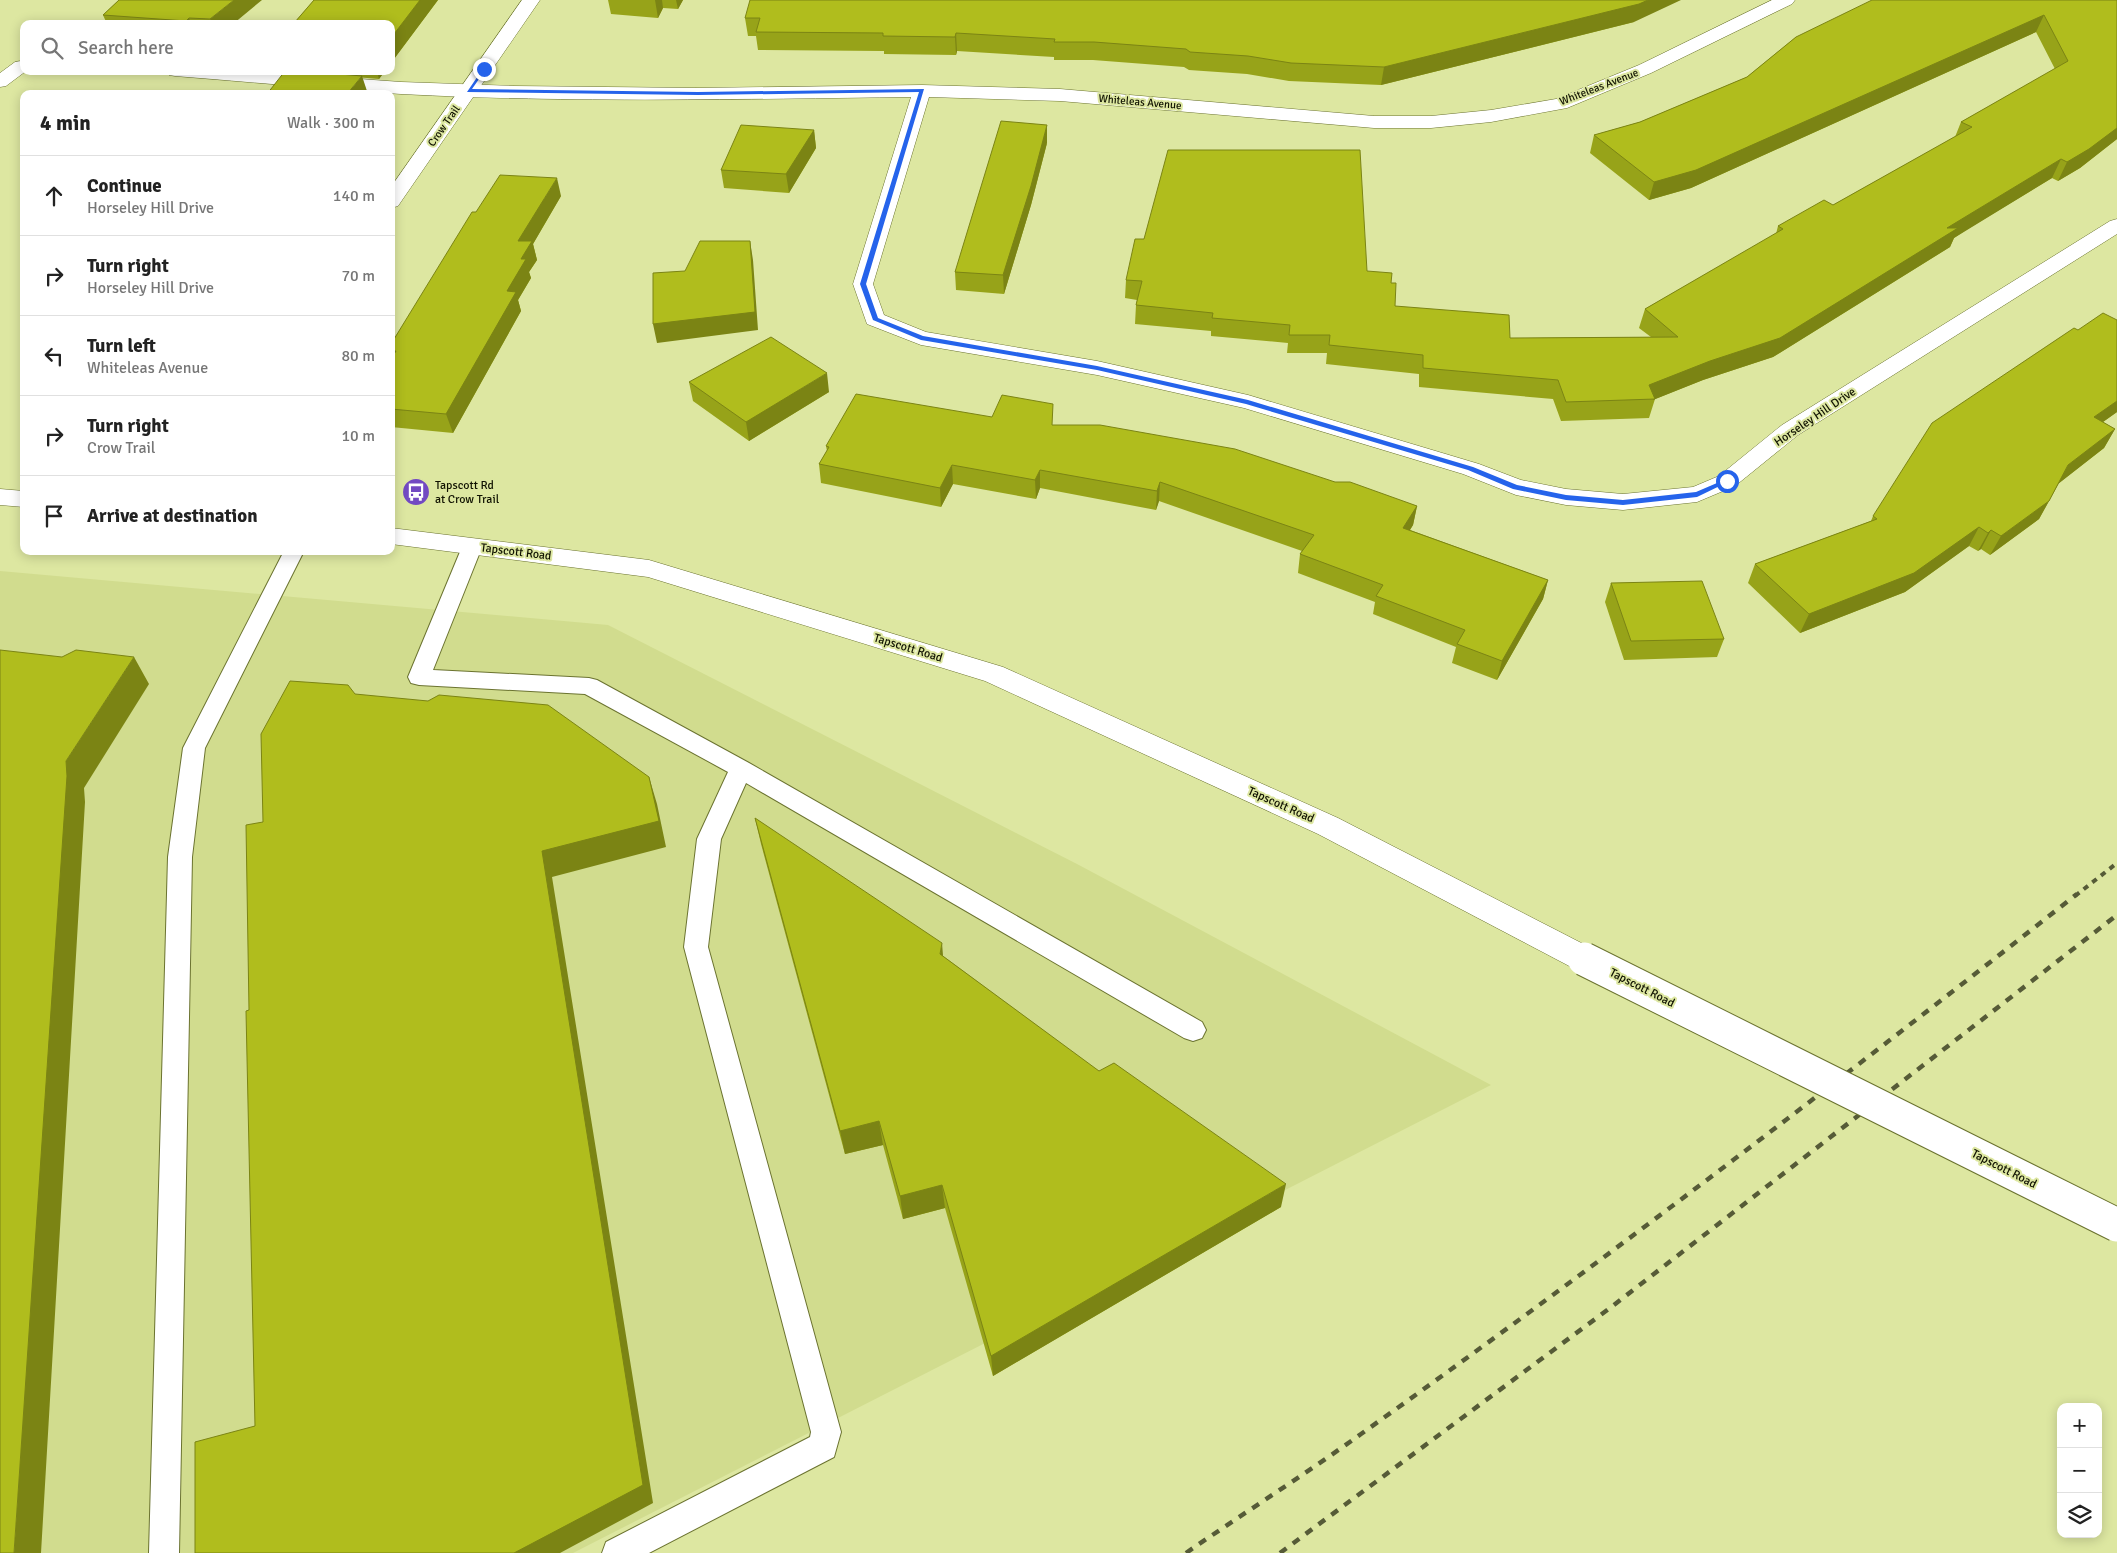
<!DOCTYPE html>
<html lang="en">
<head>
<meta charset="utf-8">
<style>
	:root { --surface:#fff; --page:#f2f2f2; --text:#222; --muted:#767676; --line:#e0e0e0 }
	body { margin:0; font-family:Signika,sans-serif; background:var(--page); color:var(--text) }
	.controls { position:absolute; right:15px; bottom:15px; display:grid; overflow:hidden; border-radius:10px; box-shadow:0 2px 12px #0003 }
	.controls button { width:45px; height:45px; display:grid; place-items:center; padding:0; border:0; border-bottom:1px solid var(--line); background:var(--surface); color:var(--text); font:25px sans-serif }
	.stop { position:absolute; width:15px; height:15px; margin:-11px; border:4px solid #2563eb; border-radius:50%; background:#fff }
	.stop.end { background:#2563eb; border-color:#fff; box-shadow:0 1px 5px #0008 }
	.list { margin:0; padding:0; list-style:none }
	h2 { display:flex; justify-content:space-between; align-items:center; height:65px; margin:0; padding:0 20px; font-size:21px }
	h2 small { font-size:16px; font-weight:400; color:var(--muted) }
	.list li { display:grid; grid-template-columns:32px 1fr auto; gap:15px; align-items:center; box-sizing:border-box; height:80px; padding:0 20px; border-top:1px solid var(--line) }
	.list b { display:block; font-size:19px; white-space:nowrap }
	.list p { margin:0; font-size:16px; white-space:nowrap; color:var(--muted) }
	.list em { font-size:16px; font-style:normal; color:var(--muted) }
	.icon { flex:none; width:28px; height:28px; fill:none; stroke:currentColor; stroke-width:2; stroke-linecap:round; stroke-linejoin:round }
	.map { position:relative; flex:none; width:2117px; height:1553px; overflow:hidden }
	.search { position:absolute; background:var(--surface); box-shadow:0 2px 12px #0003; left:20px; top:20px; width:375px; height:55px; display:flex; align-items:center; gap:12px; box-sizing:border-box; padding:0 18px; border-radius:10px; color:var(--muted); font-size:19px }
	.panel { position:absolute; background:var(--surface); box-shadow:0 2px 12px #0003; left:20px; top:90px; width:375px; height:465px; border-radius:10px }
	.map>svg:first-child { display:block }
	.built { fill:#d1dc8e }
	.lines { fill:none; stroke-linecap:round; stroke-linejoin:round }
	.service-casing { stroke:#6b7330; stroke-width:2 }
	.minor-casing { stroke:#6b7330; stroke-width:1 }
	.tertiary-casing { stroke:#6b7330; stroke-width:1 }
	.service { fill:#fff; fill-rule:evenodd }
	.minor { fill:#fff; fill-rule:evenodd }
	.tertiary { fill:#fff; fill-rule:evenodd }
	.rail-far1 { stroke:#565b37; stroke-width:4; stroke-dasharray:5.5 5.5; stroke-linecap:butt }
	.rail { stroke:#565b37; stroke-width:4.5; stroke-dasharray:8 8; stroke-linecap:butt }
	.tertiary-bridge-casing { stroke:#6b7330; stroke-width:35; stroke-linecap:butt }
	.tertiary-bridge { stroke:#fff; stroke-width:33 }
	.wall { fill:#97a319 }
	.shaded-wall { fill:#7b8414 }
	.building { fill:#b0bd1d; stroke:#7b8414 }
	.route { fill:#2563eb }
	.labels { text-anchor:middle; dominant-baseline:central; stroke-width:4; stroke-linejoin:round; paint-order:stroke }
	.far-street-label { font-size:11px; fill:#101200; stroke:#dde7a1 }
	.street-label { font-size:12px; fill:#101200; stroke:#dde7a1 }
	.poi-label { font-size:12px; fill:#101200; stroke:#dde7a1; text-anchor:start }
</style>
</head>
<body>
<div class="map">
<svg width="2117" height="1553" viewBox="0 0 2117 1553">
	<rect width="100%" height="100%" fill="#dde7a1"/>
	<path class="built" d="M 0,571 L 608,625 L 1077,864 L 1491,1085 L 573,1553 L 0,1553 Z"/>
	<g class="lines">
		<g class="service-casing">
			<path id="service" d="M 472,540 L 479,542 L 482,547 L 433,670 L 589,678 L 597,680 L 749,763 L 1202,1022 L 1206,1030 L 1202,1038 L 1193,1041 L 1184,1038 L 746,783 L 721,839 L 708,947 L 841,1432 L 834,1457 L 649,1553 L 602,1553 L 606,1542 L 810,1437 L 811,1432 L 684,947 L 697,839 L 728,772 L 585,694 L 419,685 L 411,683 L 408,677 L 462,547 L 465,542 Z
				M 284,551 L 304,551 L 205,748 L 192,857 L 179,1553 L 149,1553 L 168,857 L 183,748 Z"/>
		</g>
		<g class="minor-casing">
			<path id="minor" d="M 1772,0 L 1795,0 L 1792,4 L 1651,73 L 1567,108 L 1491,122 L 1431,128 L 1374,128 L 1060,101 L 929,97 L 873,284 L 884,315 L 926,332 L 1097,361 L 1248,395 L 1479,464 L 1521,480 L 1566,489 L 1623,494 L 1693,487 L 1719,476 L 1782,425 L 2110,221 L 2117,219 L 2117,234 L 1798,435 L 1735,486 L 1697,502 L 1623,510 L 1566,505 L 1516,495 L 1463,474 L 1244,408 L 1097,375 L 921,345 L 867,324 L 853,284 L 911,97 C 741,99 571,103 401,94 C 326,89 250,82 175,76 L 169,75 L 166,71 L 251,71 L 401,82 L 514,86 L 698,88 L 922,85 L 1060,89 L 1374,116 L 1431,116 L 1491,110 L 1556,99 L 1639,65 Z
				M 21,61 L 24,61 L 24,71 L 26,71 L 6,86 L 0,87 L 0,73 L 15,62 Z"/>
		</g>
		<g class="tertiary-casing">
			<path id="tertiary" d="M 522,0 L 540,0 L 398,206 L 391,208 L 391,187 Z
				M 0,489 L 24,491 L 24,507 L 0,505 Z
				M 391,528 L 649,560 L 1003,667 L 1338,818 L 1595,950 L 1599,959 L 1595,968 L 1584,971 L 1573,968 L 1318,834 L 985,681 L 648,577 L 391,544 Z"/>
		</g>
		<use href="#service" class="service"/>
		<use href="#minor" class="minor"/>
		<use href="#tertiary" class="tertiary"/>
		<path class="rail-far1" d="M 2075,896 L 2117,863"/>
		<path class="rail" d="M 1186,1553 C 1244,1513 1304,1475 1361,1434 C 1604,1261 1842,1079 2077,894
			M 1280,1553 L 1610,1308 L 2117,915"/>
		<g class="tertiary-bridge-casing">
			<path id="tertiary-bridge" d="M 1584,959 L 2117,1225"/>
		</g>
		<use href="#tertiary-bridge" class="tertiary-bridge"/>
	</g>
	<path class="wall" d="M 119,0 L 233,24 L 107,24 L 103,15 Z
		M 314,0 L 438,0 L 391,63 L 391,24 L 296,24 L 295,22 Z
		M 608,0 L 683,0 L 678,9 L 663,8 L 658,18 L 611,14 Z
		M 2117,0 L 2117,139 L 2080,168 L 2058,181 L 2052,178 L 1966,230 L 1954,238 L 1950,247 L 1773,357 L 1703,380 L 1655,399 L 1649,418 L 1561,421 L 1553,399 L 1419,387 L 1419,374 L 1326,364 L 1327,353 L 1287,353 L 1288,343 L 1211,336 L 1211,331 L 1135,324 L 1136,305 L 1137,300 L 1125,298 L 1126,280 L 1367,271 L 1391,283 L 1395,306 L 1510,338 L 1651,337 L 1639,328 L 1645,309 L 1776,234 L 1778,226 L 1833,205 L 1955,137 L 1961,122 L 2055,69 L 2036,32 L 1691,188 L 1649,200 L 1590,153 L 1594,135 L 1640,122 L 1747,77 L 1796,37 Z
		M 745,18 L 1634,22 L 1381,85 L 1289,81 L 1247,74 L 1189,70 L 1184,67 L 1093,60 L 1054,60 L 1054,57 L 957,51 L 956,55 L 884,54 L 884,51 L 758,50 L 756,36 L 748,36 Z
		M 285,71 L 385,71 L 379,79 Z
		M 814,130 L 816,148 L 789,193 L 724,188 L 721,170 Z
		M 1047,143 L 1031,205 L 1004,294 L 956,290 L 955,272 Z
		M 561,196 L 533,244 L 537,260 L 529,272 L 531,278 L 518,300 L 521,311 L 453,433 L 391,427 L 391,344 L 476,212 Z
		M 2117,320 L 2117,412 L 2103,422 L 2115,429 L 2104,448 L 2059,483 L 2039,519 L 1990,555 L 1981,549 L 1978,551 L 1969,546 L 1905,592 L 1800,633 L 1748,583 L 1755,564 L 1871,521 L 1873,516 Z
		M 689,382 L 829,392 L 749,441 L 693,401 Z
		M 992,417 L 1335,482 L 1417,506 L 1413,525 L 1410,530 L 1548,580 L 1543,599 L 1497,680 L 1452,663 L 1456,647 L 1373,614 L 1375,602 L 1298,573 L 1300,554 L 1302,551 L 1159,501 L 1156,510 L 1040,488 L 1036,499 L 953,484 L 941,507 L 821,483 L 819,464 L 827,451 L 826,446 Z
		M 1611,583 L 1724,639 L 1717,657 L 1624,660 L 1605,602 Z
		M 755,818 L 943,956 L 1281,1207 L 993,1376 L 945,1208 L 903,1219 L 883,1145 L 845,1154 L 761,844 Z"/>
	<path class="shaded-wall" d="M 234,0 L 262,0 L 233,24 L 212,24 L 210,19 Z
		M 420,0 L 438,0 L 391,63 L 391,38 Z
		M 655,0 L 662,0 L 663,8 L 658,18 Z
		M 676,0 L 683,0 L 678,9 Z
		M 1648,0 L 1681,0 L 1634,22 L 1381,85 L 1384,67 Z
		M 2044,15 L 2036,32 L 1691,188 L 1649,200 L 1654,182 Z
		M 189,18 L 191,24 L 187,24 L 186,21 Z
		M 956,33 L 957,51 L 956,55 L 955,37 Z
		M 377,71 L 385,71 L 379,79 Z
		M 362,76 L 368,94 L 347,94 Z
		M 1047,125 L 1047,143 L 1031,205 L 1004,294 L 1003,275 Z
		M 2117,128 L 2117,139 L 2080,168 L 2058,181 L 2067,162 Z
		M 814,130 L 816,148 L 789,193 L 786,174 Z
		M 2061,159 L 2052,178 L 1954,238 L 1950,247 L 1773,357 L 1703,380 L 1653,400 L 1649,385 L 1975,211 Z
		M 557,178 L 561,196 L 533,244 L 537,260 L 529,272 L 531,278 L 518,300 L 521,311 L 453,433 L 446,414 L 507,291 L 521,259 L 518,241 Z
		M 750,241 L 753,260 L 758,330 L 657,343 L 653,324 Z
		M 827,373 L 829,392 L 749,441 L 746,422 Z
		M 2117,401 L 2117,412 L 2083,436 L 2094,417 Z
		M 2115,429 L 2104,448 L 2058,484 L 2068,465 Z
		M 952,465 L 953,484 L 941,507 L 940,488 Z
		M 1040,470 L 1040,488 L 1036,499 L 1035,480 Z
		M 1160,482 L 1159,501 L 1156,510 L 1157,491 Z
		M 2049,501 L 2039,519 L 1990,555 L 2001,536 Z
		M 1417,506 L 1413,525 L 1399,547 L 1403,528 Z
		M 1979,527 L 1969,546 L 1905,592 L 1800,633 L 1809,614 Z
		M 1991,530 L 1981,549 L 1978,551 L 1988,533 Z
		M 1548,580 L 1543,599 L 1497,680 L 1502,661 Z
		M 134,657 L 149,684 L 84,788 L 85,802 L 41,1553 L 14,1553 L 66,761 Z
		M 649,777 L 657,804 L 666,847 L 552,877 L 653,1503 L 560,1553 L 514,1553 L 542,851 Z
		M 942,943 L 944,968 L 940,954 Z
		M 879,1121 L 883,1145 L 845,1154 L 840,1131 Z
		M 1286,1184 L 1281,1207 L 993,1376 L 991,1356 Z
		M 942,1185 L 945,1208 L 903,1219 L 900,1196 Z"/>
	<path class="building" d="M 119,0 L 234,0 L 210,19 L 189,18 L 186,21 L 103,15 Z
		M 314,0 L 420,0 L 391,38 L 391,24 L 323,24 L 324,22 L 295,22 Z
		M 750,0 L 1648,0 L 1639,4 L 1384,67 L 1291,63 L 1248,56 L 1190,52 L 1186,49 L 1094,42 L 1054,42 L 1055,39 L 956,33 L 955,37 L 883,36 L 883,33 L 756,32 L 760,18 L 745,18 Z
		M 1872,0 L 2117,0 L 2117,128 L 2089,149 L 2067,162 L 2061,159 L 1975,211 L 1947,228 L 1958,228 L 1780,338 L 1710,361 L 1649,385 L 1655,399 L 1566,402 L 1558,380 L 1423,368 L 1423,355 L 1329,345 L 1330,335 L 1289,335 L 1290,325 L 1212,318 L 1213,313 L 1136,305 L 1142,281 L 1126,280 L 1135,239 L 1144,239 L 1168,150 L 1360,150 L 1367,271 L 1392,273 L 1391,283 L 1396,283 L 1395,306 L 1509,315 L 1510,338 L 1678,337 L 1645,309 L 1783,229 L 1778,226 L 1824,200 L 1833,205 L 1972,127 L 1961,122 L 2068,61 L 2044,15 L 1696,170 L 1654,182 L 1594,135 L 1640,122 L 1747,77 L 1796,37 Z
		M 285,71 L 307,71 L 362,76 L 347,94 L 267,94 Z
		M 1001,121 L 1047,125 L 1031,186 L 1003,275 L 955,272 Z
		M 741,125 L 814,130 L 786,174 L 721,170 Z
		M 500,175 L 557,178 L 518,241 L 532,241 L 521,259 L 526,259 L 507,291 L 516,292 L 446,414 L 391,409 L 391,359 L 396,351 L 391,351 L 391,344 L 472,212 L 476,212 Z
		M 700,241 L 750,241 L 755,312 L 653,324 L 653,273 L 685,271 Z
		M 2103,313 L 2117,320 L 2117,401 L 2094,417 L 2115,429 L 2068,465 L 2049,501 L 2001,536 L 1991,530 L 1988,533 L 1979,527 L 1914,573 L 1809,614 L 1755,564 L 1877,519 L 1873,516 L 1932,423 L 2074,328 L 2078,330 Z
		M 771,337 L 827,373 L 746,422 L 689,382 Z
		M 856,394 L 992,417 L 1002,395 L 1053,404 L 1052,425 L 1100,425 L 1235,449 L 1335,482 L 1350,482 L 1417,506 L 1403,528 L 1548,580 L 1502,661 L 1457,644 L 1465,630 L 1376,596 L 1383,585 L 1300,554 L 1314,535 L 1160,482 L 1157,491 L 1040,470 L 1035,480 L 952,465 L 940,488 L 819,464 L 829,447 L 826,446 Z
		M 1702,581 L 1724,639 L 1631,641 L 1611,583 Z
		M 0,650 L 62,657 L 76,650 L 134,657 L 66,761 L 67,776 L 14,1553 L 0,1553 Z
		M 290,681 L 348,685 L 355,694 L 428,701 L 439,695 L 548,705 L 649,777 L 659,821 L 542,851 L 643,1485 L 514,1553 L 195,1553 L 195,1442 L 255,1426 L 246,1011 L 249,1010 L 246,825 L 263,822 L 261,734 Z
		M 755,818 L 942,943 L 940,954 L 1099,1071 L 1114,1063 L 1286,1184 L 991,1356 L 942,1185 L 900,1196 L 879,1121 L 840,1131 Z"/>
	<path class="route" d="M 484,67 L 486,69 L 472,89 L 698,92 L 924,89 L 866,284 L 878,318 L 923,336 L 1097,366 L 1248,400 L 1473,467 L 1517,485 L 1566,495 L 1623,500 L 1696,492 L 1724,480 L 1730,481 L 1697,497 L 1623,505 L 1566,500 L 1513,489 L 1468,470 L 1246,404 L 1097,370 L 921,340 L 873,320 L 860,284 L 919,92 L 698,95 L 467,92 Z"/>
	<defs>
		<g id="bus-disc" transform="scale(1.4375)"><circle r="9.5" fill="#7249c2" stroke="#dde7a1"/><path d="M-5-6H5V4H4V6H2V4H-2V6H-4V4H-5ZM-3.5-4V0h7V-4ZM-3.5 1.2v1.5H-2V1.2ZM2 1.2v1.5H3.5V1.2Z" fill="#fff"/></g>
	</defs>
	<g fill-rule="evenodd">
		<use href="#bus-disc" x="416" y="492"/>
	</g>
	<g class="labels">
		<g class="far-street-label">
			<text transform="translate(1599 87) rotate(-21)">Whiteleas Avenue</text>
			<text transform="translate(1140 102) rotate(5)">Whiteleas Avenue</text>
			<text transform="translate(444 126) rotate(-55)">Crow Trail</text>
		</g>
		<g class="street-label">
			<text transform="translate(1815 417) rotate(-34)">Horseley Hill Drive</text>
			<text transform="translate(516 552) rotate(7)">Tapscott Road</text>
			<text transform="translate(908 648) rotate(17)">Tapscott Road</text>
			<text transform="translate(1281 805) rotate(24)">Tapscott Road</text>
			<text transform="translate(1642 988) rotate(27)">Tapscott Road</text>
			<text transform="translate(2004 1169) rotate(27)">Tapscott Road</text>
		</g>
		<g class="poi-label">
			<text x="435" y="485">Tapscott Rd<tspan x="435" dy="14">at Crow Trail</tspan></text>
		</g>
	</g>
</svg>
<div class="controls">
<button>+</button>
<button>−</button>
<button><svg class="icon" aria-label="layers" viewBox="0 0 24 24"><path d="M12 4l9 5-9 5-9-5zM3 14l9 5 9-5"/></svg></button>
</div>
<div class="stop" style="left:1727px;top:481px"></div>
<div class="stop end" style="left:484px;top:69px"></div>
<div class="search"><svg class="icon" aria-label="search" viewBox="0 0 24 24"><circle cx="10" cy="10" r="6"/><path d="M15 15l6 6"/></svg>Search here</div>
<section class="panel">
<h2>4 min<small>Walk · 300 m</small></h2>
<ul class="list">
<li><svg class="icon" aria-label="ahead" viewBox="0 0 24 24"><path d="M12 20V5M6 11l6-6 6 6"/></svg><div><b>Continue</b><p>Horseley Hill Drive</p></div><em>140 m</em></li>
<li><svg class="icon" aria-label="right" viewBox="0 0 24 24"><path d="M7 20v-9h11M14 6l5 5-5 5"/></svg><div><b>Turn right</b><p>Horseley Hill Drive</p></div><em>70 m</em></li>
<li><svg class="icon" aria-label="left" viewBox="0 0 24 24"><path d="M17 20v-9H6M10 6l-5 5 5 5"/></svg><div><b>Turn left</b><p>Whiteleas Avenue</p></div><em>80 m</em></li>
<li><svg class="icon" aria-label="right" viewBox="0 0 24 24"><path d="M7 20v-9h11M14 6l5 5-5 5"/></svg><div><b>Turn right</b><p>Crow Trail</p></div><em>10 m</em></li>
<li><svg class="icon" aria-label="arrive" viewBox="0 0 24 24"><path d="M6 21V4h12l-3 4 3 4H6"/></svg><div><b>Arrive at destination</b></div></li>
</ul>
</section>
</div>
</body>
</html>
